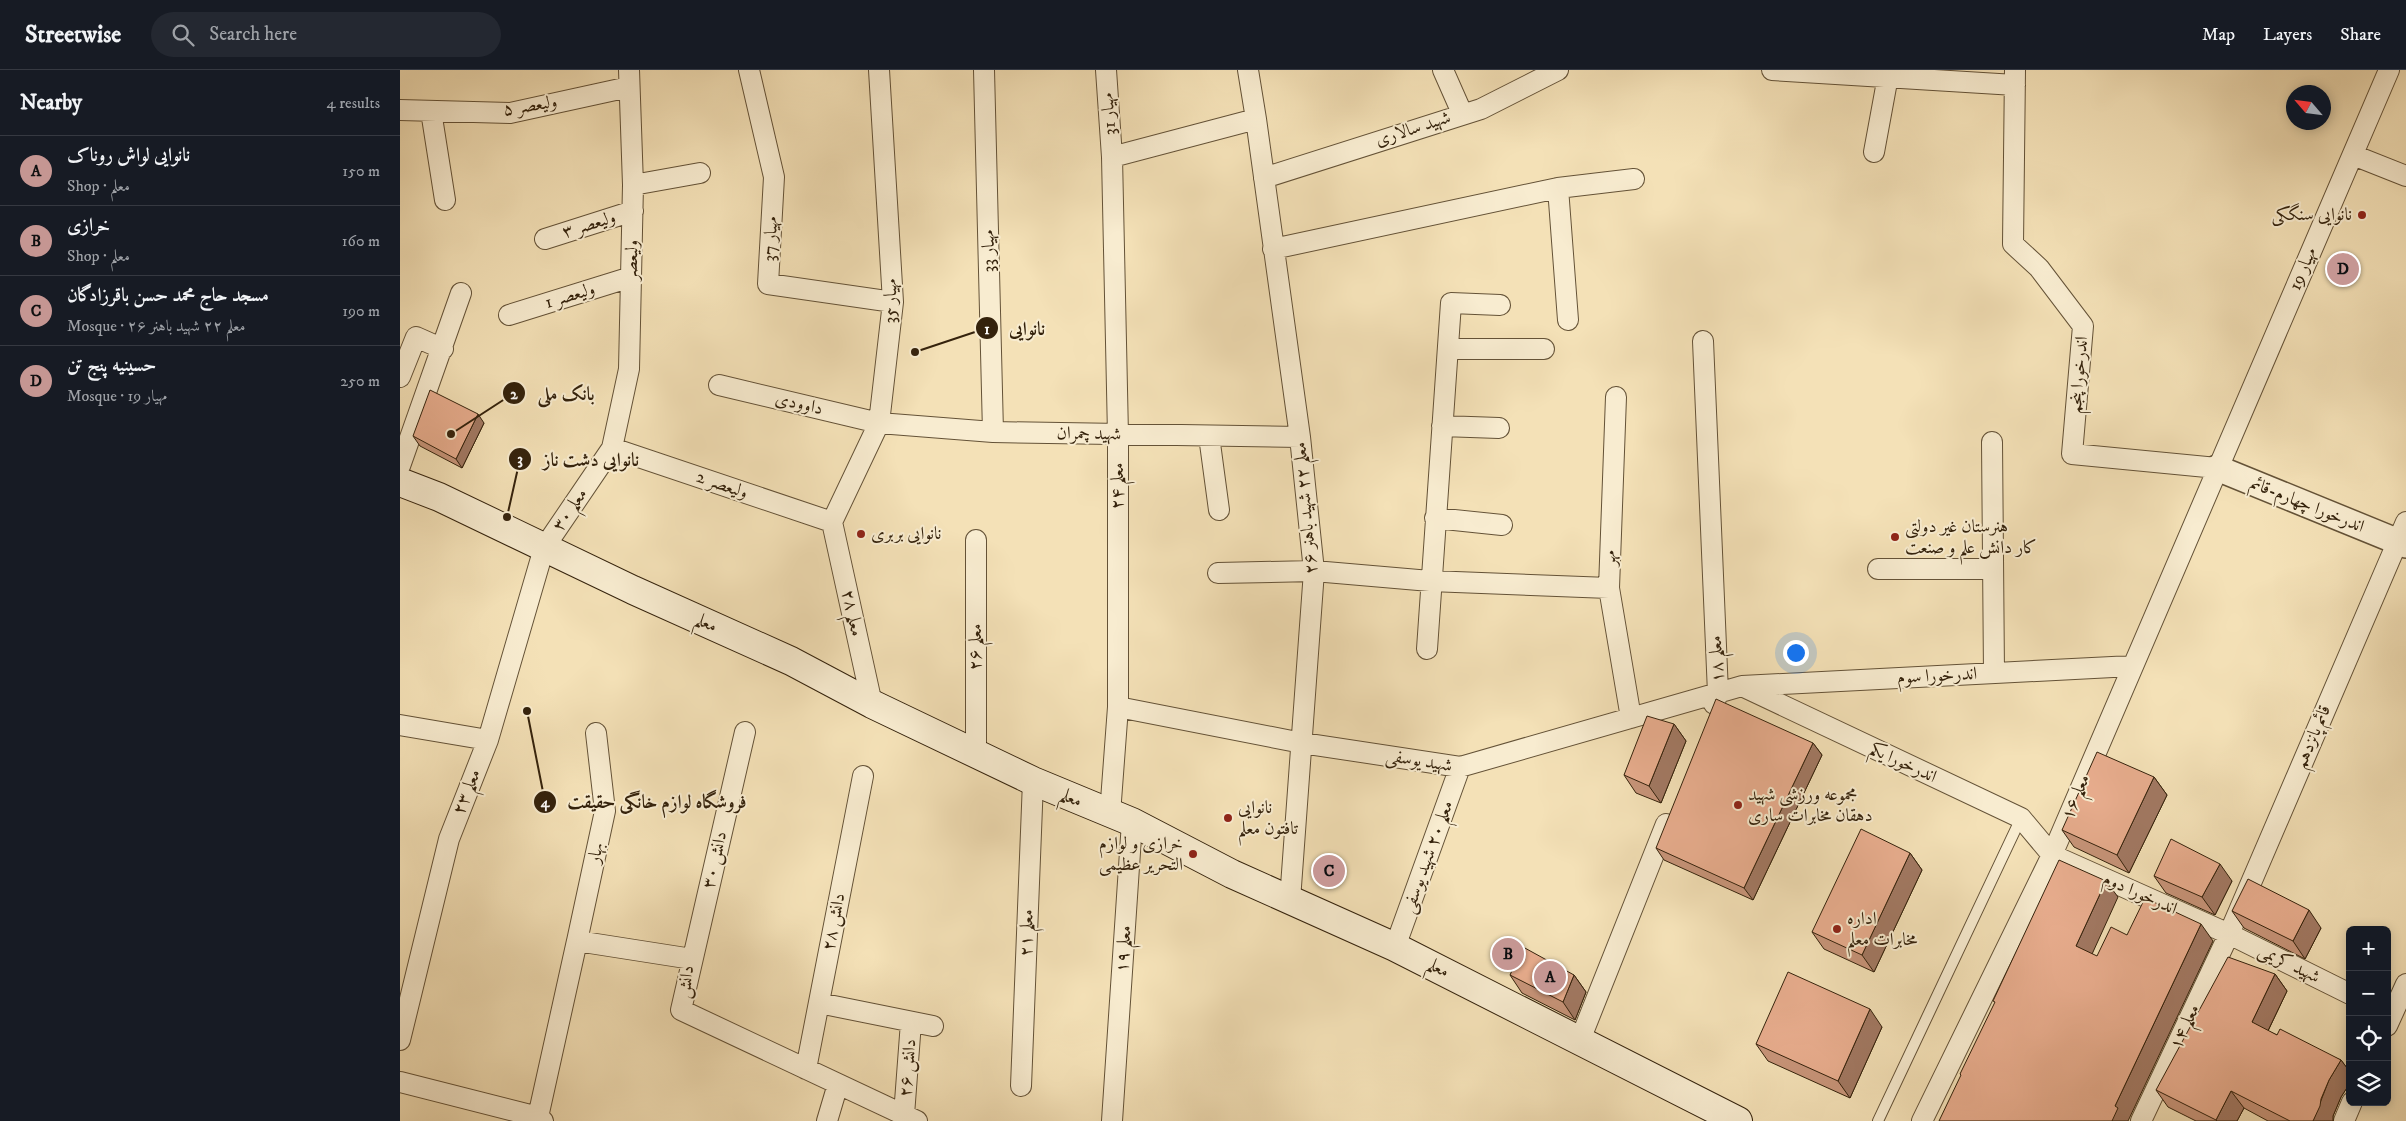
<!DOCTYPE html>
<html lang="en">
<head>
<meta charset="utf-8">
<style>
	:root { --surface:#171b24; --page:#242831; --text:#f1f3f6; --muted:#9ea1a6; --line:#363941; --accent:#c59692 }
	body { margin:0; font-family:"IM FELL DW Pica",Amiri,serif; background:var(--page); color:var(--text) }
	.controls { position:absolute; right:15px; bottom:15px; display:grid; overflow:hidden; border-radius:8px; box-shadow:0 2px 12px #0003 }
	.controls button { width:45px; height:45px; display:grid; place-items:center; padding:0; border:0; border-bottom:1px solid var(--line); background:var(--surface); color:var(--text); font:25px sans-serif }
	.compass { position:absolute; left:1886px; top:15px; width:45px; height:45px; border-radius:50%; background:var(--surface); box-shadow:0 2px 12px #0003; rotate:298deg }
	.you { position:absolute; left:1395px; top:582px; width:18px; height:18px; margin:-12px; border:4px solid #fff; border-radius:50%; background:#1a73e8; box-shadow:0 0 0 8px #1a73e833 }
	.badge { display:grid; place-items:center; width:32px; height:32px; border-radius:50%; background:var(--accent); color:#111; font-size:16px; font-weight:700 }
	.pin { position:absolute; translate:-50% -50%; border:2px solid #fff; box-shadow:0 1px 5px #0006 }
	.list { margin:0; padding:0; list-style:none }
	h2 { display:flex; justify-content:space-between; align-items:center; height:65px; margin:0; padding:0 20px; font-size:21px }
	h2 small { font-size:16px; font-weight:400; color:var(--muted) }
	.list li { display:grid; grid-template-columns:32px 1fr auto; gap:15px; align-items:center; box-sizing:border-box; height:70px; padding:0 20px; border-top:1px solid var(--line) }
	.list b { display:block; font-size:19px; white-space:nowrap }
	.list p { margin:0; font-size:16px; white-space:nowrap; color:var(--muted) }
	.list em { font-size:16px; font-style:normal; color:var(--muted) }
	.icon { flex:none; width:28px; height:28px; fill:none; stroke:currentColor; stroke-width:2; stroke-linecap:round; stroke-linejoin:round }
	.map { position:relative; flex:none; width:2006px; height:1051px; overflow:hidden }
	header { display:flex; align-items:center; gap:30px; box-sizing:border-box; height:70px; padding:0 25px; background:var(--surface); border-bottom:1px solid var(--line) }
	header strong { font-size:24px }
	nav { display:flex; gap:28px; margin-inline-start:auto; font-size:18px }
	.search { width:350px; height:45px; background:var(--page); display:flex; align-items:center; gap:12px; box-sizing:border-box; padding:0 18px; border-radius:28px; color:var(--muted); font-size:19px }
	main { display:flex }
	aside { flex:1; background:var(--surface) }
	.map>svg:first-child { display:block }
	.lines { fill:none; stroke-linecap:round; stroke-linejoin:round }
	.service-casing { stroke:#645237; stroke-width:12 }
	.minor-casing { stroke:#645237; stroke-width:22 }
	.tertiary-casing { stroke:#645237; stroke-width:28 }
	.secondary-casing { stroke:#34220c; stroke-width:30 }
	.service { stroke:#f8ecd0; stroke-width:10 }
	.minor { stroke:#f8ecd0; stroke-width:20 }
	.tertiary { stroke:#f8ecd0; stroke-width:25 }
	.secondary { stroke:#f8ecd0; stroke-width:28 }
	.wall { fill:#c8957a; stroke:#34220c }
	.shaded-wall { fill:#a27963; stroke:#34220c }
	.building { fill:#e8ad8e; stroke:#34220c }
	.poi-dot { fill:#8f2418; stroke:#f8ecd0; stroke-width:2 }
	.labels { text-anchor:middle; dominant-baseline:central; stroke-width:4; stroke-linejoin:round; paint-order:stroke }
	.street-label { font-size:18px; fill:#34220c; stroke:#f8ecd0 }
	.poi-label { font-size:18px; fill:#34220c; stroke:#f8ecd0; text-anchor:start }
	.leader { fill:none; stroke:#34220c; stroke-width:2 }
	.callout-dot { fill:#34220c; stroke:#f8ecd0; stroke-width:2 }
	.mark-label { font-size:15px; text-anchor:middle; font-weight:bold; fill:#fff }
	.callout-label { font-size:19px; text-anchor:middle; font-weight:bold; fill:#34220c; stroke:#f8ecd0; stroke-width:4; stroke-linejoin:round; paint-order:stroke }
</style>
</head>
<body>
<header>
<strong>Streetwise</strong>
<div class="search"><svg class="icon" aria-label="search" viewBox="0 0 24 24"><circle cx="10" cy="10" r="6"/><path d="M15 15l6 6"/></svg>Search here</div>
<nav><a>Map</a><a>Layers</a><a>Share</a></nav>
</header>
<main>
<aside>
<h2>Nearby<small>4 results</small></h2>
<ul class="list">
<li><span class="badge">A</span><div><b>نانوایی لواش روناک</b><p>Shop · معلم</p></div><em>150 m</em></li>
<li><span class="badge">B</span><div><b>خرازی</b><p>Shop · معلم</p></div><em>160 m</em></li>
<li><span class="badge">C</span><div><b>مسجد حاج محمد حسن باقرزادگان</b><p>Mosque · معلم ۲۲ شهید باهنر ۲۶</p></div><em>190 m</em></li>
<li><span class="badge">D</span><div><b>حسینیه پنج تن</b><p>Mosque · مهیار 19</p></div><em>250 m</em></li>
</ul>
</aside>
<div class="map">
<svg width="2006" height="1051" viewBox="0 0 2006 1051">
	<rect width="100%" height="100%" fill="#f4e1b7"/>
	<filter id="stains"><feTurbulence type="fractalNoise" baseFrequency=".004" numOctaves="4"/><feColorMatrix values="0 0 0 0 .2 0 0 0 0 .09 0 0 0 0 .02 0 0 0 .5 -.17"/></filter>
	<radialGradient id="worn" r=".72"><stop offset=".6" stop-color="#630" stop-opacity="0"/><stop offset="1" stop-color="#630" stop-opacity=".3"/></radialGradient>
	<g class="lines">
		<g class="service-casing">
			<path id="service" d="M 1478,1051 L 1621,748"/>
		</g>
		<g class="minor-casing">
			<path id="minor" d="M 349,0 L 374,107 L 368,214 L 493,232
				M 584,0 L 593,362
				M 706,0 L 712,87 L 718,365 L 718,637 L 710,744
				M 848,0 L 856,49
				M 1043,0 L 1062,43
				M 1372,0 L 1615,15
				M 1615,0 L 1613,174 L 1639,198 L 1683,256 L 1672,384 L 1817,398
				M 0,40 L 110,43 L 229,17
				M 31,41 L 45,130
				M 1474,82 L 1488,6
				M 1953,85 L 2006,106
				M 712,87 L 856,49 L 900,367 L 914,501 L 890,830
				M 864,108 L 1081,39 L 1158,0
				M 233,115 L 300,103
				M 1158,118 L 1168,250
				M 145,169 L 233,141
				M 873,179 L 1158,118 L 1234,109
				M 109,245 L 231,207
				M 1303,271 L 1318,623 L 1314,634
				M 1048,279 L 1144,279
				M 0,307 L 16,267 L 43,279
				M 319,315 L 479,353 L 593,362 L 900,367
				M 1216,327 L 1209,518 L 1231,648
				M 1042,356 L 1099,358
				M 809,366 L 819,440
				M 1592,372 L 1594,603
				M 212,378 L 432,452
				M 0,396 L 61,223
				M 1035,448 L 1102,455
				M 432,452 L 479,353 L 493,232 L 479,0
				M 432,452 L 472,634
				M 576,470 L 576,683
				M 1478,499 L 1593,499
				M 818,503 L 914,501 L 1030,511 L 1209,518
				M 1027,579 L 1051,233 L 1100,235
				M 1344,617 L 1621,748 L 1652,785 L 1829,864 L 1950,924
				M 718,637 L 902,673 L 1060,697 L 1342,616 L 1732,596
				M 0,655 L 88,670
				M 345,662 L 281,940 L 517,1051
				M 177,871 L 205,741 L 196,663
				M 995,877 L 1060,697
				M 419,933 L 533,956
				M 1987,956 L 2006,914
				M 0,970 L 49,769 L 88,670 L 144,478 L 212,378 L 229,299 L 233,115 L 229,0
				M 1180,970 L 1266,754
				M 406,999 L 463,706
				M 0,1012 L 138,1047 L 143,1051
				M 621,1016 L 633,711
				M 504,1045 L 511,952
				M 138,1047 L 177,871 L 292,889
				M 427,1051 L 438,1014
				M 712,1051 L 732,752
				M 1522,1051 L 1652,785 L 1989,0
				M 1741,1051 L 1829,864 L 2006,452
				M 1944,1051 L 1952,1032"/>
		</g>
		<g class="tertiary-casing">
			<path id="tertiary" d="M 1817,398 L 2006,475"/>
		</g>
		<g class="secondary-casing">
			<path id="secondary" d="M 0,412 L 39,427 L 233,520 L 391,591 L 472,634 L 633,711 L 732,752 L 832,804 L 995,877 L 1338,1051"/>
		</g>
		<use href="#service" class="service"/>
		<use href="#minor" class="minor"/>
		<use href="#tertiary" class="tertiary"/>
		<use href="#secondary" class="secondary"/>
	</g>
	<path class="wall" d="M 84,353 L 62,398 L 20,376 L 13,366 Z
		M 1274,654 L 1286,671 L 1261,733 L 1236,723 L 1224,705 Z
		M 1413,673 L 1422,685 L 1353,830 L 1264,790 L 1256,778 Z
		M 1754,707 L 1767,725 L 1729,803 L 1674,777 L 1662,760 Z
		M 1510,783 L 1522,800 L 1474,902 L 1424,879 L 1412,862 Z
		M 1754,806 L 1832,811 L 1815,845 L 1766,823 Z
		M 1832,841 L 1921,858 L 1905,889 L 1844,858 Z
		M 1875,904 L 1887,921 L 1868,961 L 1877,965 L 1941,990 L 1950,1002 L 1950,1013 L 1941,1027 L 1933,1046 L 1933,1051 L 1868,1051 L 1844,1038 L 1837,1051 L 1796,1051 L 1768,1037 L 1756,1020 Z
		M 1110,905 L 1174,905 L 1186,922 L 1175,950 L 1122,923 Z
		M 1482,957 L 1450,1028 L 1368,991 L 1356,974 Z"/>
	<path class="shaded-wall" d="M 78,344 L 84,353 L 62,398 L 56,389 Z
		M 1274,654 L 1286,671 L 1261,733 L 1249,716 Z
		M 1413,673 L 1422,685 L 1353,830 L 1344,818 Z
		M 1754,707 L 1767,725 L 1729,803 L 1717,785 Z
		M 1510,783 L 1522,800 L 1474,902 L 1462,885 Z
		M 1820,794 L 1832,811 L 1815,845 L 1802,827 Z
		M 1706,811 L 1718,827 L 1688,893 L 1676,876 Z
		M 1909,840 L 1921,858 L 1905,889 L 1893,871 Z
		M 1801,854 L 1813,871 L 1728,1051 L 1712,1051 L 1715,1036 Z
		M 1875,904 L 1887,921 L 1864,969 L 1852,952 Z
		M 1174,905 L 1186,922 L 1175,950 L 1163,932 Z
		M 1470,939 L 1482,957 L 1450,1028 L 1438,1011 Z
		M 1941,990 L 1950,1002 L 1950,1013 L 1941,1027 L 1933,1046 L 1933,1051 L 1913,1051 L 1929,1010 Z
		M 1831,1021 L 1844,1038 L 1837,1051 L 1817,1051 L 1816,1050 Z"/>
	<path class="building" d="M 30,320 L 78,344 L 56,389 L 13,366 Z
		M 1316,629 L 1413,673 L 1344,818 L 1256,778 Z
		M 1247,646 L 1274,654 L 1249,716 L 1224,705 Z
		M 1697,682 L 1754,707 L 1717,785 L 1662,760 Z
		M 1461,759 L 1510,783 L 1462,885 L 1412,862 Z
		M 1771,769 L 1820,794 L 1802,827 L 1754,806 Z
		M 1659,790 L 1706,811 L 1676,876 L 1697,886 L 1711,857 L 1727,865 L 1745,828 L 1801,854 L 1715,1036 L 1718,1038 L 1712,1051 L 1539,1051 L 1561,1005 L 1560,1004 L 1595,932 L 1593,931 Z
		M 1848,809 L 1909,840 L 1893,871 L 1832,841 Z
		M 1123,877 L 1174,905 L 1163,932 L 1110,905 Z
		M 1828,887 L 1875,904 L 1852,952 L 1877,965 L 1880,959 L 1941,990 L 1929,1010 L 1921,1029 L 1920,1036 L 1913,1051 L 1890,1051 L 1831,1021 L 1816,1050 L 1756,1020 Z
		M 1388,902 L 1470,939 L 1438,1011 L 1356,974 Z"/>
	<g class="poi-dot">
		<circle cx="1962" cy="145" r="5"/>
		<circle cx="461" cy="464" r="5"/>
		<circle cx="1495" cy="467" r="5"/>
		<circle cx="1338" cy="735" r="5"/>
		<circle cx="828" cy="748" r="5"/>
		<circle cx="793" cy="784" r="5"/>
		<circle cx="1437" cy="859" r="5"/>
	</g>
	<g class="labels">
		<g class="street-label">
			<text transform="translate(130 36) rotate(-9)">ولیعصر ۵</text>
			<text transform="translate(709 44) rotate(-94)">مهیار 31</text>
			<text transform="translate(1013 59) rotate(-18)">شهید سالاری</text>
			<text transform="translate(189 155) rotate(-17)">ولیعصر ۳</text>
			<text transform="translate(371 169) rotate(-87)">مهیار 37</text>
			<text transform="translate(589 181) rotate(-91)">مهیار 33</text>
			<text transform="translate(232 190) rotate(-88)">ولیعصر</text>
			<text transform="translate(1903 199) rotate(-67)">مهیار 19</text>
			<text transform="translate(170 226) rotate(-17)">ولیعصر 1</text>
			<text transform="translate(491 231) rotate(-89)">مهیار 35</text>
			<text transform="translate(1679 305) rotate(-85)">اندرخورا پنجم</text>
			<text transform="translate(399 334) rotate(13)">داوودی</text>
			<text transform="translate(689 364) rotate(1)">شهید چمران</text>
			<text transform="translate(322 415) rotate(19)">ولیعصر 2</text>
			<text transform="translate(718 416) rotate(-90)">معلم ۲۴</text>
			<text transform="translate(1907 435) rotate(22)">اندرخورا چهارم-قائم</text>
			<text transform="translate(906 438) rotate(-95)">معلم ۲۲ شهید باهنر ۲۶</text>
			<text transform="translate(170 440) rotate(-56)">معلم ۳۰</text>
			<text transform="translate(1210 488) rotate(-88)">مهر</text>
			<text transform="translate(452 543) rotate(78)">معلم ۲۸</text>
			<text transform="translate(306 553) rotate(24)">معلم</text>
			<text transform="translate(576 577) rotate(-90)">معلم ۲۶</text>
			<text transform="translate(1317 589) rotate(-93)">معلم ۱۸</text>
			<text transform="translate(1537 606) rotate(-3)">اندرخورا سوم</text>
			<text transform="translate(1913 667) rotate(-67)">قائم پانزدهم</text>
			<text transform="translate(1019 691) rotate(9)">شهید یوسفی</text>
			<text transform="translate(1503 693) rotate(25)">اندرخورا یکم</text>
			<text transform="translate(67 722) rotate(-68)">معلم ۲۳</text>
			<text transform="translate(1676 727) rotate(-67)">معلم ۱۶</text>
			<text transform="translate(671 728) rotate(23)">معلم</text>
			<text transform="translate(196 783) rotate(-78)">بهار</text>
			<text transform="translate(1028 787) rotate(-70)">معلم ۲۰ شهید یوسفی</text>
			<text transform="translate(315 790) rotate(-77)">دانش ۳۰</text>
			<text transform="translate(1740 824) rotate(24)">اندرخورا دوم</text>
			<text transform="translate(434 852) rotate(-79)">دانش ۲۸</text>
			<text transform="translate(627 863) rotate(-88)">معلم ۲۱</text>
			<text transform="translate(724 879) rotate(-86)">معلم ۱۹</text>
			<text transform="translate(1889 894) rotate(26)">شهید کریمی</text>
			<text transform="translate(1038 898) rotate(27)">معلم</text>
			<text transform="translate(286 912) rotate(-82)">دانش</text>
			<text transform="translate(1785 957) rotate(-65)">معلم ۱۴</text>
			<text transform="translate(508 998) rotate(-85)">دانش ۲۶</text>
		</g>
		<g class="poi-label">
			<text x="1952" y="145" text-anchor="end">نانوایی سنگکی</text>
			<text x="1505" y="457">هنرستان غیر دولتی<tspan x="1505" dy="21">کار دانش علم و صنعت</tspan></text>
			<text x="471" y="464">نانوایی بربری</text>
			<text x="1348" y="725">مجموعه ورزشی شهید<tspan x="1348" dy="21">دهقان مخابرات ساری</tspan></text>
			<text x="838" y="738">نانوایی<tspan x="838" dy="21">تافتون معلم</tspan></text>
			<text x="783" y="774" text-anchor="end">خرازی و لوازم<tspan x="783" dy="21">التحریر عظیمی</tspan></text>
			<text x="1447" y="849">اداره<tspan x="1447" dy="21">مخابرات معلم</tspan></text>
		</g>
	</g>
	<path class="leader" d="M515 282L587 258M51 364L114 323M107 447L120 389M127 641L145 732"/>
	<g class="callout-dot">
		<circle cx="515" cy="282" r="5"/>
		<circle cx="51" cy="364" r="5"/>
		<circle cx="107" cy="447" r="5"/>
		<circle cx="127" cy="641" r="5"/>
		<circle cx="587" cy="258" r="12"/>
		<circle cx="114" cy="323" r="12"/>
		<circle cx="120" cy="389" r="12"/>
		<circle cx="145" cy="732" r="12"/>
	</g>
	<g class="mark-label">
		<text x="587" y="264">1</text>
		<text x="114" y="329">2</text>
		<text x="120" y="394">3</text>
		<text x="145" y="737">4</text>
	</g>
	<g class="callout-label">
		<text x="627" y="265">نانوایی</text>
		<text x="166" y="330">بانک ملی</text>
		<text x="191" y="396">نانوایی دشت ناز</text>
		<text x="257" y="738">فروشگاه لوازم خانگی حقیقت</text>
	</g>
	<rect width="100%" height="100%" filter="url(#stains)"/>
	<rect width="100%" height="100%" fill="url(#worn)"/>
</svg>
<div class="controls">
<button>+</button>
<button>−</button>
<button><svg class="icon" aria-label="locate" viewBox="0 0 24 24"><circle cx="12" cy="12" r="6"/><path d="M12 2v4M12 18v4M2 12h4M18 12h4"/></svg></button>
<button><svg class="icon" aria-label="layers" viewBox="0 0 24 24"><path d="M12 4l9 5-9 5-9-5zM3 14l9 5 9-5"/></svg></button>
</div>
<svg class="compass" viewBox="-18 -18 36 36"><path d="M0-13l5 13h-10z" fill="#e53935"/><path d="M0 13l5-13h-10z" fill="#9ea1a6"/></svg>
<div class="you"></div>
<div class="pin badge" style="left:1150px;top:907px">A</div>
<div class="pin badge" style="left:1108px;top:884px">B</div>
<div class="pin badge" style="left:929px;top:801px">C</div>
<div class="pin badge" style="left:1943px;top:199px">D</div>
</div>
</main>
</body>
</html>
